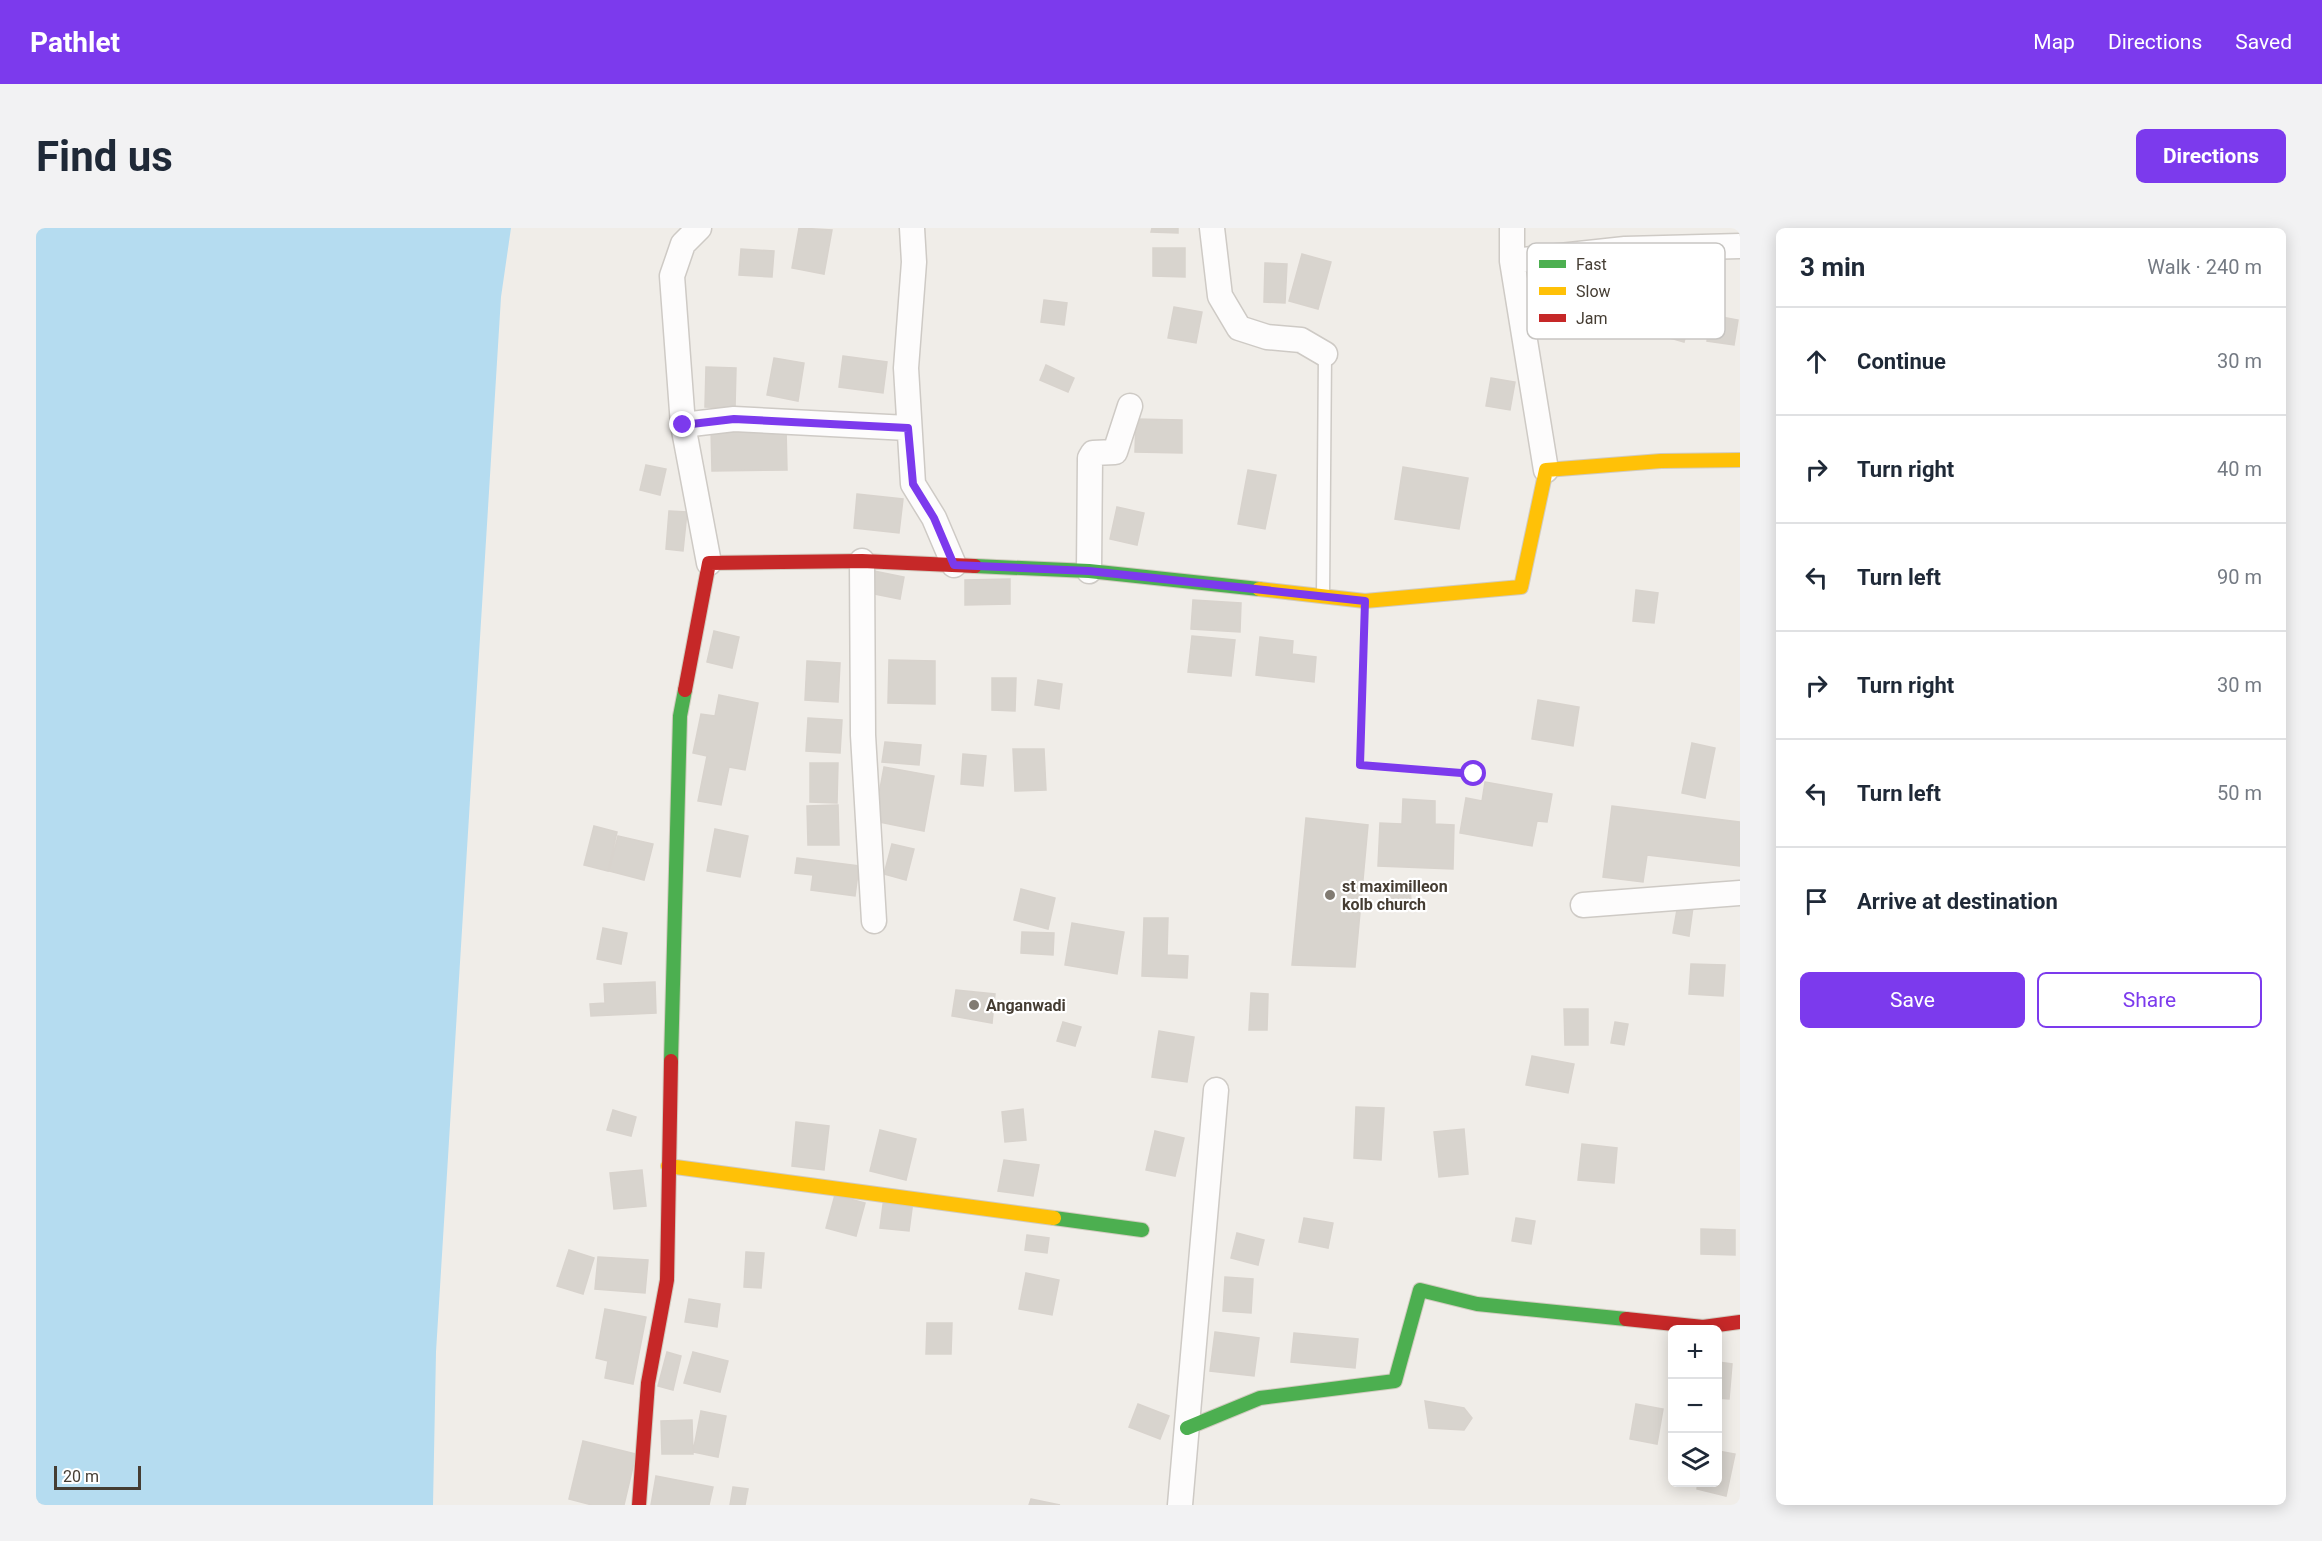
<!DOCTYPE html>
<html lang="en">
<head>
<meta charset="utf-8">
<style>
	:root { --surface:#fff; --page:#f2f2f3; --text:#1f2937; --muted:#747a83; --line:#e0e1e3; --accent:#7c3aed }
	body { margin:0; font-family:Roboto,sans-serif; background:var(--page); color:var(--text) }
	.controls { position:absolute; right:18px; bottom:18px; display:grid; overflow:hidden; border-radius:9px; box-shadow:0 3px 15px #0003 }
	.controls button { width:54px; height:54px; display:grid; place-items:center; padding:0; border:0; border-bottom:2px solid var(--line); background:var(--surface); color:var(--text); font:30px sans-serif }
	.scale { position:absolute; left:18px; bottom:15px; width:87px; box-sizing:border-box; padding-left:6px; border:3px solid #453d33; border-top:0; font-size:16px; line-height:21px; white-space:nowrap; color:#453d33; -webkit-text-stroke:4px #fff; paint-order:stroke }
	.stop { position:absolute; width:18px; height:18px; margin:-14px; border:4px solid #7c3aed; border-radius:50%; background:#fff }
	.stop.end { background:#7c3aed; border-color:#fff; box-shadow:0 2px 6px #0008 }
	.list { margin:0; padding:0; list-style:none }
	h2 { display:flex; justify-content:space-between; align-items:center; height:78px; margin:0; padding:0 24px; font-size:26px }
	h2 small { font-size:20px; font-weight:400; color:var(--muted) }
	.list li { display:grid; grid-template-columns:39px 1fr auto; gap:18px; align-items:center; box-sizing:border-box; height:108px; padding:0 24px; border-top:2px solid var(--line) }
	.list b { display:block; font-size:22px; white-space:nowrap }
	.list em { font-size:20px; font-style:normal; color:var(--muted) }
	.actions { display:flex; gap:12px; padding:18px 24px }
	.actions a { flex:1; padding:14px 0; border:2px solid var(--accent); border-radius:9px; text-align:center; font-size:21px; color:var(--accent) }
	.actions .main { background:var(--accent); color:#fff }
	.icon { flex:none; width:33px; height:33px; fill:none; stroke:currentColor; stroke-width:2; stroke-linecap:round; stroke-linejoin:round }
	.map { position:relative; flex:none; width:1704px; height:1277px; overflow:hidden; border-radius:9px }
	header { display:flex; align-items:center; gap:36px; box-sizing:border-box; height:84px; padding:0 30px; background:var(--accent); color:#fff }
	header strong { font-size:28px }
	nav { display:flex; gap:33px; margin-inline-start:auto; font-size:21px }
	.intro { display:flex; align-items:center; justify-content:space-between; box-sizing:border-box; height:144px; padding:0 36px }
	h1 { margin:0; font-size:42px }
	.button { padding:15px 27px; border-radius:9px; background:var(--accent); color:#fff; font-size:21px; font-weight:700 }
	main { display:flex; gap:36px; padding:0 36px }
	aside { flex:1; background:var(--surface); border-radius:9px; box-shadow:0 3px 15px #0003 }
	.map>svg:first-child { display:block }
	.water { fill:#b5dcf0 }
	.building { fill:#d8d4ce; stroke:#d8d3cd; stroke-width:1.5 }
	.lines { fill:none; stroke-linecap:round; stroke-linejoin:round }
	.lane-casing { stroke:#cecac5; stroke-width:15 }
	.street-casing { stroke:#cecac5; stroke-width:27 }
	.fast-casing { stroke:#d1cbbf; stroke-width:16 }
	.slow-casing { stroke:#d1cbbf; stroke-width:16 }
	.jam-casing { stroke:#d1cbbf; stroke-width:16 }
	.path { stroke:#d0cdc9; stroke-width:4; stroke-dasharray:3 3; stroke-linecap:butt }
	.lane { stroke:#fdfcfc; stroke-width:12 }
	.street { stroke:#fdfcfc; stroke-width:24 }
	.fast { stroke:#4caf50; stroke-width:14 }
	.slow { stroke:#ffc107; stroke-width:14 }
	.jam { stroke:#c62828; stroke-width:14 }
	.route { stroke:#7c3aed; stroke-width:8 }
	.poi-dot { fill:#817b72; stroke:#fff; stroke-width:2 }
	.labels { text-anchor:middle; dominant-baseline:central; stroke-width:4.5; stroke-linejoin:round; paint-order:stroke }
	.poi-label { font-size:16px; font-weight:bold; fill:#453d33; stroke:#fff; text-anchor:start }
	.key { fill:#fff; stroke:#c7c5c2; stroke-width:1.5 }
	.key-label { font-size:16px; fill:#453d33 }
</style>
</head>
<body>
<header>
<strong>Pathlet</strong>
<nav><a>Map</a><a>Directions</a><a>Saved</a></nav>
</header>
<div class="intro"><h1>Find us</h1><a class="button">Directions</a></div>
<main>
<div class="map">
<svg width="1704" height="1277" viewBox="0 0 1704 1277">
	<rect width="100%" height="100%" fill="#f0ede8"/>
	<path class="water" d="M 0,0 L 475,0 L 465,69 L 400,1124 L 397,1277 L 0,1277 Z"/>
	<path class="building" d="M 763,0 L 796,2 L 788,46 L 756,40 Z
		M 1116,0 L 1142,0 L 1142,5 L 1115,4 Z
		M 1117,20 L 1149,20 L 1149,49 L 1117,48 Z
		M 705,21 L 738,23 L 736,49 L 703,47 Z
		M 1266,26 L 1295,34 L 1282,81 L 1253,73 Z
		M 1229,35 L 1251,36 L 1249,75 L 1228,74 Z
		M 1008,72 L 1031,75 L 1028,97 L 1005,94 Z
		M 1138,79 L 1166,84 L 1160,115 L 1132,110 Z
		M 1633,79 L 1656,84 L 1648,114 L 1627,108 Z
		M 1675,87 L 1702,92 L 1698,117 L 1671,113 Z
		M 807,128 L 851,134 L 847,165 L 803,159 Z
		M 738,130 L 768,135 L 762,173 L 731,167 Z
		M 1010,137 L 1038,150 L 1032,164 L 1004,152 Z
		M 670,139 L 700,140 L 699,180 L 669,179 Z
		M 1455,150 L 1479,154 L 1474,182 L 1450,178 Z
		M 1100,191 L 1146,192 L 1146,225 L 1099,224 Z
		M 750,200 L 751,242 L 676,243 L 675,201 Z
		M 610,237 L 630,241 L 624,267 L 604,262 Z
		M 1367,239 L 1432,250 L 1423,301 L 1359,291 Z
		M 1212,242 L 1240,247 L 1229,301 L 1202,296 Z
		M 821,266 L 867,271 L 863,305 L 818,300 Z
		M 1081,279 L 1108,285 L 1101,317 L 1074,311 Z
		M 633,283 L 651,284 L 647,323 L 630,321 Z
		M 838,343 L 868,349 L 864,371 L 833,365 Z
		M 974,351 L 974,376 L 929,377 L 929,352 Z
		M 1600,362 L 1622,365 L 1618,395 L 1597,393 Z
		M 1157,372 L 1205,375 L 1204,404 L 1155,401 Z
		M 678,403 L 703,409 L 696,440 L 671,434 Z
		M 1156,408 L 1199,412 L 1195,448 L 1152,444 Z
		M 1224,409 L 1257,413 L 1256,426 L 1280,429 L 1278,454 L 1220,447 Z
		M 853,432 L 899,433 L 899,476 L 852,475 Z
		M 771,433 L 804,435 L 802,474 L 769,472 Z
		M 956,450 L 980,450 L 979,483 L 956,482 Z
		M 1002,452 L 1026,456 L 1023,481 L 999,477 Z
		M 683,467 L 722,475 L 709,542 L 693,539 L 685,577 L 662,573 L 671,528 L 657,525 L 665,486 L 679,488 Z
		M 1502,472 L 1543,479 L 1537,518 L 1496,511 Z
		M 772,490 L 806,492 L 804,525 L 770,523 Z
		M 849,514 L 885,517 L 883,537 L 846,534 Z
		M 1656,515 L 1679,520 L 1669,570 L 1646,565 Z
		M 977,521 L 1008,521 L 1010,562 L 979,563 Z
		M 927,526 L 950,528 L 947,558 L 925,556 Z
		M 774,535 L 802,535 L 801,575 L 774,574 Z
		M 848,539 L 898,548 L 888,603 L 838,593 Z
		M 1449,554 L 1516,566 L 1511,594 L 1501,593 L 1496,618 L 1424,605 L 1430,570 L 1446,573 Z
		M 1367,571 L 1399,573 L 1399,596 L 1418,597 L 1417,641 L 1342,638 L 1344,595 L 1366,596 Z
		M 802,577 L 803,617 L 772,617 L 771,578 Z
		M 1576,578 L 1704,594 L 1704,638 L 1611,627 L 1607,654 L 1567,649 Z
		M 1270,590 L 1332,597 L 1319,739 L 1256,737 Z
		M 558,598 L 581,604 L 572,643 L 548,637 Z
		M 679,601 L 712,608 L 704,649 L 671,643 Z
		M 582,608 L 617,616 L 608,652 L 573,643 Z
		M 856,616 L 878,621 L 870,652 L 848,646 Z
		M 761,630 L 823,638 L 819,668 L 775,662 L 777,647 L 759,645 Z
		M 1374,657 L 1375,675 L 1351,677 L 1350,659 Z
		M 985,661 L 1019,670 L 1012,701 L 978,692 Z
		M 1642,676 L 1657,679 L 1653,708 L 1637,705 Z
		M 1108,690 L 1132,690 L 1131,727 L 1152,728 L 1151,750 L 1106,748 Z
		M 1036,695 L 1088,704 L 1081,746 L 1029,737 Z
		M 567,700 L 591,705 L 585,736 L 561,731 Z
		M 986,704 L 1018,705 L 1017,727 L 985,725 Z
		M 1655,736 L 1689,737 L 1687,768 L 1653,766 Z
		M 619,754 L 620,785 L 555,788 L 554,776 L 569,775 L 568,756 Z
		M 920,762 L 959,766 L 956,795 L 916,788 Z
		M 1215,765 L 1232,766 L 1231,802 L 1213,802 Z
		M 1528,781 L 1552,781 L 1552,817 L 1529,817 Z
		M 1027,794 L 1045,799 L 1039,818 L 1021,813 Z
		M 1579,794 L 1592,796 L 1588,817 L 1575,815 Z
		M 1123,803 L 1158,809 L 1151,854 L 1116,849 Z
		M 1496,828 L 1538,836 L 1532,865 L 1490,857 Z
		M 1320,879 L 1348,880 L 1345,932 L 1318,930 Z
		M 987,881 L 990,912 L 969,914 L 966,884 Z
		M 577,882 L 600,889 L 595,908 L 571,902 Z
		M 760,894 L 793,898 L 788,942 L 756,938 Z
		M 1428,901 L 1432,946 L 1403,949 L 1398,904 Z
		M 844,902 L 880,911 L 870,952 L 834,943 Z
		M 1119,903 L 1148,910 L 1139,948 L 1110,942 Z
		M 1546,916 L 1581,920 L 1578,955 L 1542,952 Z
		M 968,932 L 1003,937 L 997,968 L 962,963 Z
		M 606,942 L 610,978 L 578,981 L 574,945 Z
		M 799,967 L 829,975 L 820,1008 L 790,1000 Z
		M 848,969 L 877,973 L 873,1003 L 844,1000 Z
		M 1268,990 L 1297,995 L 1292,1020 L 1263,1014 Z
		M 1480,990 L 1499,993 L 1495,1016 L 1476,1013 Z
		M 1665,1001 L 1699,1002 L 1699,1027 L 1665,1026 Z
		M 1201,1005 L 1228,1012 L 1222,1037 L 1195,1030 Z
		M 991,1007 L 1013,1010 L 1011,1025 L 989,1022 Z
		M 533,1022 L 558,1030 L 547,1066 L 521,1058 Z
		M 710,1024 L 728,1025 L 725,1060 L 708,1059 Z
		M 562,1029 L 612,1032 L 609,1065 L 559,1061 Z
		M 990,1045 L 1023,1052 L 1016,1087 L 983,1081 Z
		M 1189,1049 L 1217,1051 L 1215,1085 L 1187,1083 Z
		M 653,1071 L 684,1076 L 681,1099 L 649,1094 Z
		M 569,1081 L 610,1089 L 597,1156 L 569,1150 L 572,1133 L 560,1130 Z
		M 891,1095 L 916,1095 L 915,1126 L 890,1126 Z
		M 1179,1104 L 1223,1110 L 1218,1148 L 1174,1143 Z
		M 1258,1105 L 1322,1111 L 1319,1140 L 1255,1134 Z
		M 631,1124 L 645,1128 L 637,1162 L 622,1158 Z
		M 657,1124 L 692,1133 L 684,1164 L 648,1155 Z
		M 1682,1134 L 1696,1136 L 1693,1171 L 1682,1170 Z
		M 1389,1173 L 1428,1180 L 1436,1190 L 1428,1202 L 1393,1200 Z
		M 1102,1176 L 1133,1188 L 1124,1211 L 1093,1199 Z
		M 1600,1176 L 1627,1181 L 1621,1216 L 1594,1211 Z
		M 665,1183 L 690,1188 L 682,1229 L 657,1224 Z
		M 656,1192 L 657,1226 L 626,1226 L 625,1193 Z
		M 547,1213 L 600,1226 L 588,1277 L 556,1277 L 533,1271 Z
		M 1682,1223 L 1699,1226 L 1690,1268 L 1661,1261 L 1662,1254 L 1682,1254 Z
		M 620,1248 L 677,1259 L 673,1277 L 615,1277 Z
		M 697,1259 L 712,1261 L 709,1277 L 694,1277 Z
		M 995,1271 L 1024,1277 L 993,1277 Z"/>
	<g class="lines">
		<g class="lane-casing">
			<path id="lane" d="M 1287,368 L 1289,126"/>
		</g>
		<g class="street-casing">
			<path id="street" d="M 663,0 L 647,16 L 636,48 L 647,197 L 673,335
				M 876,0 L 878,34 L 870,140 L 877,256 L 898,290 L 918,337
				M 1176,0 L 1184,68 L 1203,100 L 1231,109 L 1265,112 L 1289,126
				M 1476,0 L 1476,33 L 1510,242
				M 1476,33 L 1589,21 L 1704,18
				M 647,197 L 698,191 L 872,200
				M 826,333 L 827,507 L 838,693
				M 1053,343 L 1054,230 L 1057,225 L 1079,224 L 1094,178
				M 1547,677 L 1704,665
				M 1144,1277 L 1180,862"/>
		</g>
		<g class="fast-casing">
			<path id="fast" d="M 939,338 L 1053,343 L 1223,361
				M 635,833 L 644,488 L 649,462
				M 1018,990 L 1106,1002
				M 1151,1200 L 1224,1170 L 1359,1153 L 1384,1062 L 1441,1076 L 1590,1091"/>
		</g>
		<g class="slow-casing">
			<path id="slow" d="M 1223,361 L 1329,373 L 1485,359 L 1510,242 L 1625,233 L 1704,232
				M 632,938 L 1018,990"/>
		</g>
		<g class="jam-casing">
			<path id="jam" d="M 649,462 L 673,335 L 826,333 L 939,338
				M 1590,1091 L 1667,1099 L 1704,1094
				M 603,1277 L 612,1155 L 631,1052 L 635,833"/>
		</g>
		<path class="path" d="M 1328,403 L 1324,537 L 1438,546"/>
		<use href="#lane" class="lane"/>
		<use href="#street" class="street"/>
		<use href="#fast" class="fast"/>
		<use href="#slow" class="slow"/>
		<use href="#jam" class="jam"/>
	</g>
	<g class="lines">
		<path class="route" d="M 647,197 L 698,191 L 872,200 L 877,256 L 898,290 L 918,337 L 1053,343 L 1329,373 L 1324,537 L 1438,546"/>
	</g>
	<g class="poi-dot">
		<circle cx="1294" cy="667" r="6"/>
		<circle cx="938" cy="777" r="6"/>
	</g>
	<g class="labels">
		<g class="poi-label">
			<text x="1306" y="658">st maximilleon<tspan x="1306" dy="18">kolb church</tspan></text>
			<text x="950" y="777">Anganwadi</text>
		</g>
	</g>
	<rect x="1491" y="15" width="198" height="96" rx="9" class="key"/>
	<rect x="1503" y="32" width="27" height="8" fill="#4caf50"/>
	<rect x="1503" y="59" width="27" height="8" fill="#ffc107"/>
	<rect x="1503" y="86" width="27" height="8" fill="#c62828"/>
	<g class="key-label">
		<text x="1540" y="42">Fast</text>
		<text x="1540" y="69">Slow</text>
		<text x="1540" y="96">Jam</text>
	</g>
</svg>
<div class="controls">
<button>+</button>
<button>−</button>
<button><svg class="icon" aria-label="layers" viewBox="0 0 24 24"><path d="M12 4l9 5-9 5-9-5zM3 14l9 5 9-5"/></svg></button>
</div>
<div class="scale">20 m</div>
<div class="stop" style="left:1438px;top:546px"></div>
<div class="stop end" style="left:647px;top:197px"></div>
</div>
<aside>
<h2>3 min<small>Walk · 240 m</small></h2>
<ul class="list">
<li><svg class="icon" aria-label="ahead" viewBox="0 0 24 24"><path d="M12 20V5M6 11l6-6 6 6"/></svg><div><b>Continue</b></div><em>30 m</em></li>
<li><svg class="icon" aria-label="right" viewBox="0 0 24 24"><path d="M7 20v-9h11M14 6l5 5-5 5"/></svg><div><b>Turn right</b></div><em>40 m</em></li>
<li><svg class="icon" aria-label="left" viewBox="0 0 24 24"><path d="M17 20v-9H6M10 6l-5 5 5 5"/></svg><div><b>Turn left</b></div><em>90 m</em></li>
<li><svg class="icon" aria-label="right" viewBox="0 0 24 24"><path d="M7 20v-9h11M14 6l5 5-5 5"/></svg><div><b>Turn right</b></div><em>30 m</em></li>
<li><svg class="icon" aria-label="left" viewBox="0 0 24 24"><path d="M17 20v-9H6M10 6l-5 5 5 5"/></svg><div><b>Turn left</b></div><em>50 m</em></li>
<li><svg class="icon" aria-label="arrive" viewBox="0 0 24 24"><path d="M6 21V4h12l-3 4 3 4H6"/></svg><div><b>Arrive at destination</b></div></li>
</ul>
<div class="actions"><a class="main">Save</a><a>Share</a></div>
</aside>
</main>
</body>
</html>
